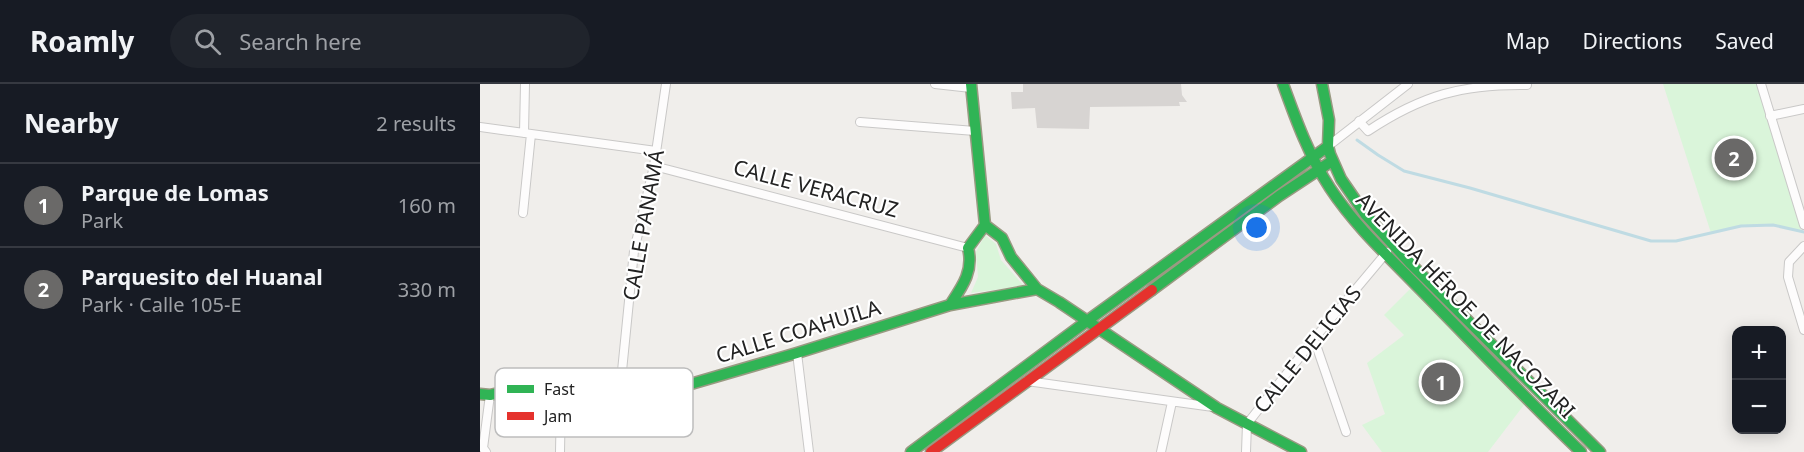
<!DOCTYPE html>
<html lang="en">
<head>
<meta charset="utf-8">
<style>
	:root { --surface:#171b24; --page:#20242c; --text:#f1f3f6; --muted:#9ea1a6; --line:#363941; --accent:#6a6968 }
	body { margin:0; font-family:"Noto Sans",sans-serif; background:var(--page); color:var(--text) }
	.controls { position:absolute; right:18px; bottom:18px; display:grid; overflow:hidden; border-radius:12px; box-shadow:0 3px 15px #0003 }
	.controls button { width:54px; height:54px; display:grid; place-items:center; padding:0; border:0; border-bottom:2px solid var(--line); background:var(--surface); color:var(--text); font:30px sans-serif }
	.you { position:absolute; left:777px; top:144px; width:21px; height:21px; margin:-15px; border:4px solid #fff; border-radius:50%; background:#1a73e8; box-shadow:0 0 0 9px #1a73e833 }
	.badge { display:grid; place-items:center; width:39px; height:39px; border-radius:50%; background:var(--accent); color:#fff; font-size:20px; font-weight:700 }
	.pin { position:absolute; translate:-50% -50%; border:3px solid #fff; box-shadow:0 2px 6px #0006 }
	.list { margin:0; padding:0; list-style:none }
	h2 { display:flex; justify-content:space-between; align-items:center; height:78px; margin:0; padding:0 24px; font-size:26px }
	h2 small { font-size:20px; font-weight:400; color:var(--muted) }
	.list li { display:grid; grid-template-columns:39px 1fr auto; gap:18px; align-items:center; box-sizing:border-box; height:84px; padding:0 24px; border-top:2px solid var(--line) }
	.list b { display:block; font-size:22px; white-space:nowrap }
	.list p { margin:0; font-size:20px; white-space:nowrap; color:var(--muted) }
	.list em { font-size:20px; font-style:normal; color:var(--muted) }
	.icon { flex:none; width:33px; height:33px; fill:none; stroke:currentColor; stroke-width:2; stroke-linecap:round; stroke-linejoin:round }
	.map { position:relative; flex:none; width:1324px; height:368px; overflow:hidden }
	header { display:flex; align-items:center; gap:36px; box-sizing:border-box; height:84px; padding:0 30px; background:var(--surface); border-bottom:2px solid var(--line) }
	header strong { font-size:28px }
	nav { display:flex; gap:33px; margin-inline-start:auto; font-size:21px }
	.search { width:420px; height:54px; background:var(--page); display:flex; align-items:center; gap:15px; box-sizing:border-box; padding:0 21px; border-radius:33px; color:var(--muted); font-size:22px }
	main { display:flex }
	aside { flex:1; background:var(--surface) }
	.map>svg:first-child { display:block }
	.park { fill:#daf5da }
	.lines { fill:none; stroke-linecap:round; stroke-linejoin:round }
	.stream { stroke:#bfdbe3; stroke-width:3 }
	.building { fill:#d7d4d2 }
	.street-casing { stroke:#c9c8c7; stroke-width:10 }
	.fast-casing { stroke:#999a82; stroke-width:13 }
	.jam-casing { stroke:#999a82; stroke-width:13 }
	.street { stroke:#fdfcfc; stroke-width:8 }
	.fast { stroke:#30b455; stroke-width:10 }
	.jam { stroke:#e5322d; stroke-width:10 }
	.labels { text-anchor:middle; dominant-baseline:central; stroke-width:4.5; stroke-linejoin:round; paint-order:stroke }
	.street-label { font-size:21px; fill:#222; stroke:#fff }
	.key { fill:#fff; stroke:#bdbdbd; stroke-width:1.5 }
	.key-label { font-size:16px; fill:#222 }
</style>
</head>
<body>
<header>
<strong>Roamly</strong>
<div class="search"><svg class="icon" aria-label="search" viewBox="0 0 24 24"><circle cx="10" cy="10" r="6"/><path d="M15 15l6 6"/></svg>Search here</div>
<nav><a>Map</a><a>Directions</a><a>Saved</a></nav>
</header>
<main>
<aside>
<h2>Nearby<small>2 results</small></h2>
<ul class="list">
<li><span class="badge">1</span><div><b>Parque de Lomas</b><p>Park</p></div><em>160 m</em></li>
<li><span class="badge">2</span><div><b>Parquesito del Huanal</b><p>Park · Calle 105-E</p></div><em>330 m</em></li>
</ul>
</aside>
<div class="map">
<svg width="1324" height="368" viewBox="0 0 1324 368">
	<rect width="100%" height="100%" fill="#f0eeeb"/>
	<path class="park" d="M 1183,0 L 1281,0 L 1321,147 L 1293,141 L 1261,142 L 1231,149 Z
		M 505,151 L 516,160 L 521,176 L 544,202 L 491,209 L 498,193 L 496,168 Z
		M 935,200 L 1047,317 L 1008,368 L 902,368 L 882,341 L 905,330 L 887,279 L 924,251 L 904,231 Z"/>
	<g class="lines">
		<path class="stream" d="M 877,56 L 898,71 L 924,87 L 990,104 L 1171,157 L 1196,157 L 1261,142 L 1293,141 L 1324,148"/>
	</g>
	<path class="building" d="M 543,0 L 701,0 L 702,11 L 707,18 L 699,18 L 700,22 L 610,23 L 609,45 L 557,44 L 555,24 L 532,25 L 531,8 L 543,8 Z"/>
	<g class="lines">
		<g class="street-casing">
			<path id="street" d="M 455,0 L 491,4
				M 1281,0 L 1324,141
				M 1290,32 L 1324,25
				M 879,37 L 888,47 C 942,11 983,0 1047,1
				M 380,38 L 495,47
				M 0,43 L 176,67
				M 44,49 L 45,0
				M 847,63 L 928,0
				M 174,82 L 488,164
				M 43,129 L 51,50
				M 1324,162 L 1309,178 L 1308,193 L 1324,246
				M 834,255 L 866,348
				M 317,269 L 329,368
				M 547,297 L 733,323
				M 139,317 L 154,167 L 174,82 L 186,0
				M 6,368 L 3,364 L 10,311
				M 80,368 L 81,313
				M 681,368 L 692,318
				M 766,368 L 767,340 L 834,255 L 907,168"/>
		</g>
		<g class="fast-casing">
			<path id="fast" d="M 491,0 L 505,141 L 522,154 L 531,173 L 557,205 L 579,218 L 737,324 L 821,368
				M 803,0 C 816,36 829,72 850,104 C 875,142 909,173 941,206 C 994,260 1046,315 1101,368
				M 842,0 L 849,36 L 848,62 L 850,70 L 861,95 L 885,130 L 931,180 L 1120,368
				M 672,206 L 799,112 L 852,77
				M 470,221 C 482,203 494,187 488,164 L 505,141
				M 0,310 L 10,311 L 32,306 L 125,320 L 173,311 L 317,269 L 470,221 L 557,205
				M 431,368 L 607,237 L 847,63"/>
		</g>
		<g class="jam-casing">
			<path id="jam" d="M 451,368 L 672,206"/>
		</g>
		<use href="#street" class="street"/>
		<use href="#fast" class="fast"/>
		<use href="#jam" class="jam"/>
	</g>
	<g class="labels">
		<g class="street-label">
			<text transform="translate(336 104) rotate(15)">CALLE VERACRUZ</text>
			<text transform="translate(163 141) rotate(-80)">CALLE PANAMÁ</text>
			<text transform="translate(986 221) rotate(46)">AVENIDA HÉROE DE NACOZARI</text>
			<text transform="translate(318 247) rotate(-17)">CALLE COAHUILA</text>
			<text transform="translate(827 265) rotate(-51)">CALLE DELICIAS</text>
		</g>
	</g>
	<rect x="15" y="284" width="198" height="69" rx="9" class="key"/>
	<rect x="27" y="301" width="27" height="8" fill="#30b455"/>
	<rect x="27" y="328" width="27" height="8" fill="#e5322d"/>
	<g class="key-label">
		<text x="64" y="311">Fast</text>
		<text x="64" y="338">Jam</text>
	</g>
</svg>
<div class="controls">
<button>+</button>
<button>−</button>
</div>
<div class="you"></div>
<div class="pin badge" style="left:961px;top:298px">1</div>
<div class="pin badge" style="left:1254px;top:74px">2</div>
</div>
</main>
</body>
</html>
